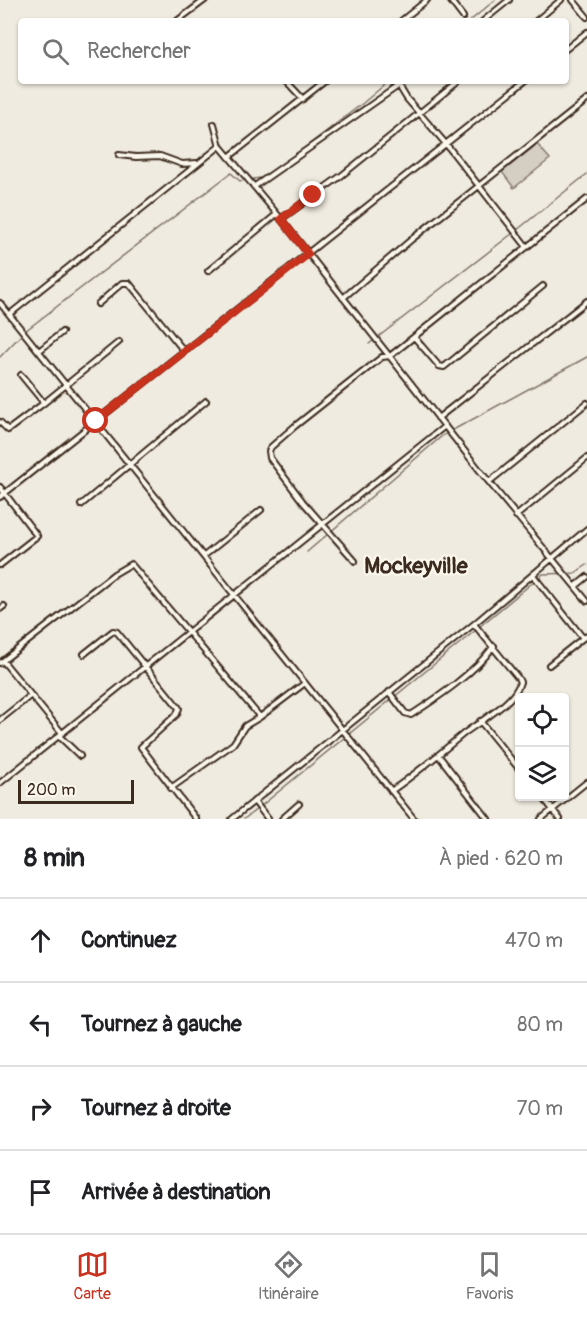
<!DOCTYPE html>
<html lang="fr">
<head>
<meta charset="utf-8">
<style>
	:root { --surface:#fff; --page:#f6f6f6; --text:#202124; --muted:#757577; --line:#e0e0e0; --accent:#c8321e }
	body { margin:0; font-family:Pangolin,sans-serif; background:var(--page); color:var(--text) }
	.controls { position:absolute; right:18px; bottom:18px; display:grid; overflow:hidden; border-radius:6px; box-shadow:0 2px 4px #0004 }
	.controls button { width:54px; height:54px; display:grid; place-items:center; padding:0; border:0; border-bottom:2px solid var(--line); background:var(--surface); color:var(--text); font:30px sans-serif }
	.scale { position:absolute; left:18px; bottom:15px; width:116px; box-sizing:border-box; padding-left:6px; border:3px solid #3b2a1e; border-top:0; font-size:16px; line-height:21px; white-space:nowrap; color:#3b2a1e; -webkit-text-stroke:4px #fbf7ec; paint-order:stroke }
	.stop { position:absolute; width:18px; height:18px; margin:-14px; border:4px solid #c8321e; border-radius:50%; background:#fff }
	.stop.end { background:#c8321e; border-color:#fff; box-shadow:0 2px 6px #0008 }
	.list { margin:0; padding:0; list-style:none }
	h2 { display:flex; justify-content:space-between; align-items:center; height:78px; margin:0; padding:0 24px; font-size:26px }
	h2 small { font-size:20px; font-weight:400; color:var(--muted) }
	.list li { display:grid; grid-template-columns:39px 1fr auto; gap:18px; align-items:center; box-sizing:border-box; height:84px; padding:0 24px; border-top:2px solid var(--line) }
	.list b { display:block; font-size:22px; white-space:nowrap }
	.list em { font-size:20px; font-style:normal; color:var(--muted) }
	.icon { flex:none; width:33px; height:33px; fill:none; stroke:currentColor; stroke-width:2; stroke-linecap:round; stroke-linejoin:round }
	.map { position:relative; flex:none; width:587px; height:819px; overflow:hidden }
	.search { position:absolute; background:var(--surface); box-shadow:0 2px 4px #0004; left:18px; right:18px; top:18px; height:66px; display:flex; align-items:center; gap:15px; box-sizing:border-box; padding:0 21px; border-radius:6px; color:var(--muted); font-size:22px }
	.sheet { height:414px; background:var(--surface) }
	nav { display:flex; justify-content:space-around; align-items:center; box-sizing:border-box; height:84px; border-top:2px solid var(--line); background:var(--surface); font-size:16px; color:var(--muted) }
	nav a { display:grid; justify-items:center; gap:3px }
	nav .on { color:var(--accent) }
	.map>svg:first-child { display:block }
	.green { fill:#d5cec3; stroke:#887c70; stroke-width:1.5 }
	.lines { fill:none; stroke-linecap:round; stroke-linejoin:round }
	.stream { stroke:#7f7367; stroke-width:1.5 }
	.street-casing { stroke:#3b2a1e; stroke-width:8 }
	.street { stroke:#fbf7ec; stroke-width:4 }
	.route { stroke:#c8321e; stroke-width:8 }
	.labels { text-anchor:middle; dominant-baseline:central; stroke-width:4.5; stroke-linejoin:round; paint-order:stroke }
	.district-label { font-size:22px; font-weight:bold; fill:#3b2a1e; stroke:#fbf7ec }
</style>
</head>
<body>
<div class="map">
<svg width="587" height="819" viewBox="0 0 587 819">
	<rect width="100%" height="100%" fill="#f0ebe0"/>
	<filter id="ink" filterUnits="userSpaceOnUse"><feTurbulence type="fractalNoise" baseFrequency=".0167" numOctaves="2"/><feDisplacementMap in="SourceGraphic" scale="12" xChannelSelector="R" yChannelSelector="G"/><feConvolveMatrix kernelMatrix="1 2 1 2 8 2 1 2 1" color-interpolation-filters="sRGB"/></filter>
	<g filter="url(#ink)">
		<path class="green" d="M 537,144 L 550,159 L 514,188 L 502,172 Z"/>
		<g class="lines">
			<path class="stream" d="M 470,21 L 495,0
				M 277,169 L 363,103 L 389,81
				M 517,230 L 587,174
				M 25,331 L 231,173 L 240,181 L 266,177
				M 369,344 L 513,233
				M 0,357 L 22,334
				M 307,552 L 442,436 L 587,357
				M 479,627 L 543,574 L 575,573 L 587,565
				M 261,806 L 476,630
				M 244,819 L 257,809"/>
			<g class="street-casing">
				<path id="street" d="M 450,0 L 463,17
					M 573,0 L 587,17
					M 177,21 L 205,0
					M 401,21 L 427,0
					M 483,21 L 509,0
					M 536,21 L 561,0
					M 566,49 L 587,32
					M 286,81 L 303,99
					M 396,81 L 407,99 L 446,144 L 527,247
					M 214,124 L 220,146 L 277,214 L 489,482 L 587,601
					M 119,155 L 136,157 L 160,156 L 182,164 L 197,163
					M 229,157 L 325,81
					M 255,186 L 398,86
					M 281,219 L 341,176 L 459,81
					M 208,271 L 277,214
					M 343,298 L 412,239 L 587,100
					M 0,303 L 414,819
					M 98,304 L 122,283 L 129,283 L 184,351
					M 10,314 L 220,146
					M 414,337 L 439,366 L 444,367 L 543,286
					M 39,351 L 62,332
					M 21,375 L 44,403
					M 438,418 L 587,301
					M 0,422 L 8,430 L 44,403 L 119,342
					M 489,482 L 587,403
					M 0,487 L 37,536 L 0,565
					M 0,497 L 525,81
					M 81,505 L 206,401
					M 516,516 L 587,458
					M 204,556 L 261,510
					M 355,561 L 303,502 L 270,458 L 269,451 L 271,447 L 295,426 L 382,357 L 390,356 L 587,199
					M 533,575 L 583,638 L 587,636
					M 576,586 L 587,577
					M 0,609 L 4,606
					M 84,654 L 113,631 L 117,632 L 179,708 L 177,714 L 141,747 L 196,819
					M 3,661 L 62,733
					M 0,663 L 114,574 L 131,564 L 260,717 L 305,683
					M 549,665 L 583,638
					M 389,692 L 405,713 L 411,715 C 440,696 473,674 494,646
					M 0,720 L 30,696
					M 480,721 L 520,770
					M 59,736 L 80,756
					M 439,756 L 488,819
					M 0,783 L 445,426
					M 171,788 L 233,744 L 245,726 L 260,717
					M 391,791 C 416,774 438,755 462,735 C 478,722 515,703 520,682 L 518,678 L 474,624
					M 542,796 L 560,819
					M 254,801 L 268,819
					M 232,819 L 474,624 L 587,529
					M 282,819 L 299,804
					M 541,819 L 587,782"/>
			</g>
			<use href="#street" class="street"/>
		</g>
	</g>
	<g class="lines" filter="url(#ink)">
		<path class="route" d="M 96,421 L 308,254 L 281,219 L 313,195"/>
	</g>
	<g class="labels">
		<g class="district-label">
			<text x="416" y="566">Mockeyville</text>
		</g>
	</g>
</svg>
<div class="controls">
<button><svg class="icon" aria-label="locate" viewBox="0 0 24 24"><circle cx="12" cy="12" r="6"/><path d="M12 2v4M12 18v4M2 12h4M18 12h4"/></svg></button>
<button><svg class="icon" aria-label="layers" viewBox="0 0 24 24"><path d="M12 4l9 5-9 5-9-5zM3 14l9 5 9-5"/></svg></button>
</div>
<div class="scale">200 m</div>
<div class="stop" style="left:96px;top:421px"></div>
<div class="stop end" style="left:313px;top:195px"></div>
<div class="search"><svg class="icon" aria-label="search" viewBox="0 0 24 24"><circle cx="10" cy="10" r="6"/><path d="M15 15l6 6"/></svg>Rechercher</div>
</div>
<section class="sheet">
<h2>8 min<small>À pied · 620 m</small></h2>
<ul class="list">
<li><svg class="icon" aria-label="ahead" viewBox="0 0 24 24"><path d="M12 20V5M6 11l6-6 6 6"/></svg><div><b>Continuez</b></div><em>470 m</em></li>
<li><svg class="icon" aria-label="left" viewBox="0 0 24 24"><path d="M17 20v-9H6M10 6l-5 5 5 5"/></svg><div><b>Tournez à gauche</b></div><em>80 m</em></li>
<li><svg class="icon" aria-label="right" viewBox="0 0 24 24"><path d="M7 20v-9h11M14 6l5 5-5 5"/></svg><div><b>Tournez à droite</b></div><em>70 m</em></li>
<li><svg class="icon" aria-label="arrive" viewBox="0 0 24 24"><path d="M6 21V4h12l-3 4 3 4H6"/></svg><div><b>Arrivée à destination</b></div></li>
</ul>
</section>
<nav>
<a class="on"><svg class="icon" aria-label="map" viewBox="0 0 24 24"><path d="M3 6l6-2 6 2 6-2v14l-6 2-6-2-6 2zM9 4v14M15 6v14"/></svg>Carte</a>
<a><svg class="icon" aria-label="directions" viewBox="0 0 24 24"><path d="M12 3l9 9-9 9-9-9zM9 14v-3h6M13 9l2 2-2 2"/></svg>Itinéraire</a>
<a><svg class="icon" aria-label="saved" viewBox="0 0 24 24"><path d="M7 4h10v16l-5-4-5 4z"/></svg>Favoris</a>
</nav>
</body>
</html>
